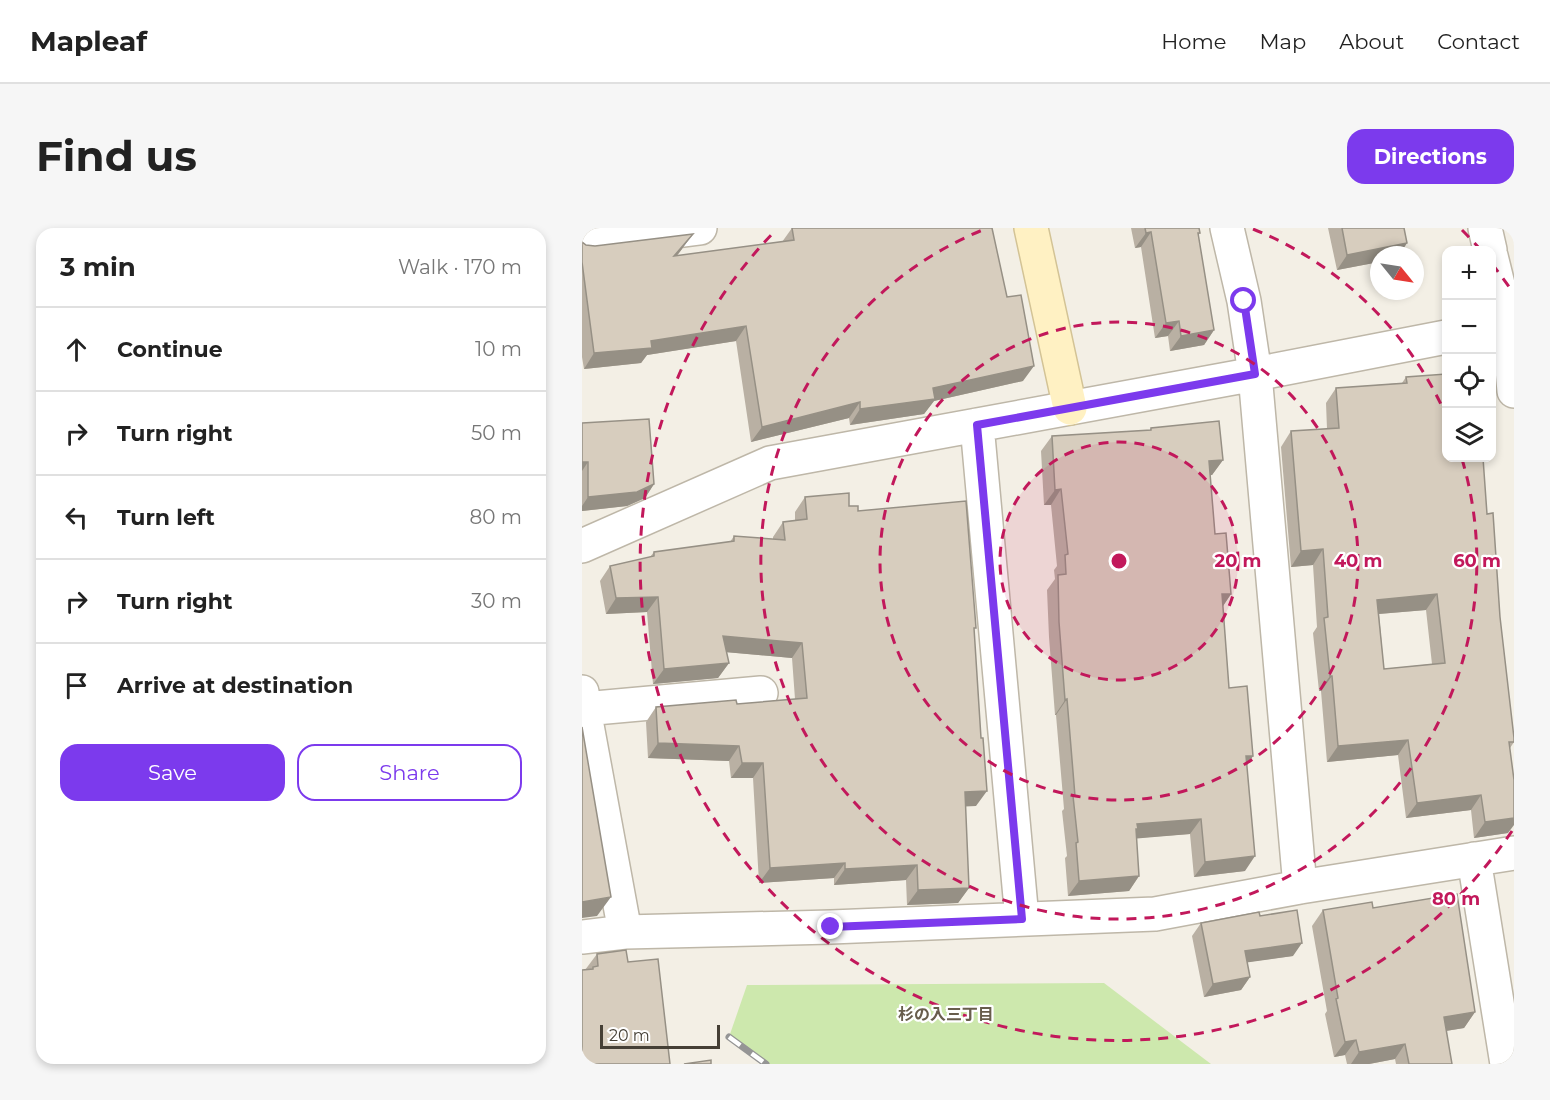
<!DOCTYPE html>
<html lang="en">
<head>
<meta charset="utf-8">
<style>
	:root { --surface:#fff; --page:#f6f6f6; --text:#222; --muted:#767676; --line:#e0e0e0; --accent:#7c3aed }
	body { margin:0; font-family:Montserrat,"Noto Sans JP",sans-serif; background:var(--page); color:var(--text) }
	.controls { position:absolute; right:18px; top:18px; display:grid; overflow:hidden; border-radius:12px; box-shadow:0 3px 9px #0003 }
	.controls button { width:54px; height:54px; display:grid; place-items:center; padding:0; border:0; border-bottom:2px solid var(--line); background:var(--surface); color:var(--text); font:30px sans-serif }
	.compass { position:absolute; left:788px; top:18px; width:54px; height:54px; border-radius:50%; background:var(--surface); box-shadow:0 3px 9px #0003; rotate:120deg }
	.scale { position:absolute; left:18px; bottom:15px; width:120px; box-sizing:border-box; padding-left:6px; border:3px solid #453f35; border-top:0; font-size:16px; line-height:21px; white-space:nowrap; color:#453f35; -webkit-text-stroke:4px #fff; paint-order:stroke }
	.stop { position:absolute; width:18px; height:18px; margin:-14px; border:4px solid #7c3aed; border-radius:50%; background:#fff }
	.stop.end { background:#7c3aed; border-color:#fff; box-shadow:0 2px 6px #0008 }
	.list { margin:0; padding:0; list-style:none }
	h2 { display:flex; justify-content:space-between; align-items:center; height:78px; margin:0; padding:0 24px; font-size:26px }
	h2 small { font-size:20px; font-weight:400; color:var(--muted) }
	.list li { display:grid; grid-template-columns:39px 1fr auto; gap:18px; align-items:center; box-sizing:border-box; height:84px; padding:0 24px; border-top:2px solid var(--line) }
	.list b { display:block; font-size:22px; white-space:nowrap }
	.list em { font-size:20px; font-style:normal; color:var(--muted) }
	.actions { display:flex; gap:12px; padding:18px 24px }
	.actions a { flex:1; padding:14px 0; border:2px solid var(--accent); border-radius:18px; text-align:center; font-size:21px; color:var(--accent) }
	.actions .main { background:var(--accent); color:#fff }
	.icon { flex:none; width:33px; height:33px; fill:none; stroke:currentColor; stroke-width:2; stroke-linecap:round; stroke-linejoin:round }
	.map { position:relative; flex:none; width:932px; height:836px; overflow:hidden; border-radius:18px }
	header { display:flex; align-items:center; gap:36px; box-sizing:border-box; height:84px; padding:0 30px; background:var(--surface); border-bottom:2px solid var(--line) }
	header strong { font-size:28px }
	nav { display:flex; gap:33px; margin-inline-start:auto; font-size:21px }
	.intro { display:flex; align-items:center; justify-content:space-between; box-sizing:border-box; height:144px; padding:0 36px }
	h1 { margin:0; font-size:42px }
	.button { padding:15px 27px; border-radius:18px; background:var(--accent); color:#fff; font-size:21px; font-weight:700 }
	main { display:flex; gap:36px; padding:0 36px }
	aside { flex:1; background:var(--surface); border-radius:18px; box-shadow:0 3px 9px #0003 }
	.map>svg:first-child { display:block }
	.green { fill:#cde8ad }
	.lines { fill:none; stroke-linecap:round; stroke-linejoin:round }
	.street-casing { stroke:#beb7a8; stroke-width:36 }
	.secondary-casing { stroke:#d3c395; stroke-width:36 }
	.street { stroke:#fff; stroke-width:33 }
	.secondary { stroke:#fff1c3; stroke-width:33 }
	.rail-casing { stroke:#959595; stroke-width:7 }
	.rail { stroke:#fff; stroke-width:4.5; stroke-dasharray:14; stroke-linecap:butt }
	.wall { fill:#b9b0a3; fill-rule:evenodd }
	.shaded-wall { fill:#969085 }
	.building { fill:#d7cdbe; stroke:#969085; stroke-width:1.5; fill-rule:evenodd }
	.route { stroke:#7c3aed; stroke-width:8 }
	.ring { fill:none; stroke:#c2185b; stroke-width:3; stroke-dasharray:10 8 }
	.labels { text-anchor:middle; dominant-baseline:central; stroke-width:4.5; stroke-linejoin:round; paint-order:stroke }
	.neighbourhood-label { font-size:16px; font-weight:bold; fill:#685d4c; stroke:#fff }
	.centre { fill:#c2185b; stroke:#fff; stroke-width:3 }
	.ring-label { font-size:18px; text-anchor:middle; font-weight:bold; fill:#c2185b; stroke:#fff; stroke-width:4.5; stroke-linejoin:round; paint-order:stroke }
</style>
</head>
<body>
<header>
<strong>Mapleaf</strong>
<nav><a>Home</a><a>Map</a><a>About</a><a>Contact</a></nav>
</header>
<div class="intro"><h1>Find us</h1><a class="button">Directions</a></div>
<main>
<aside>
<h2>3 min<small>Walk · 170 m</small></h2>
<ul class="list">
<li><svg class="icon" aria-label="ahead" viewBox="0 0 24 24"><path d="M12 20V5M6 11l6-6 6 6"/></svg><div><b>Continue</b></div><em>10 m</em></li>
<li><svg class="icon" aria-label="right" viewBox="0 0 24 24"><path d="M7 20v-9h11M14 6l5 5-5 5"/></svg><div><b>Turn right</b></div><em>50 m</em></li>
<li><svg class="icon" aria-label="left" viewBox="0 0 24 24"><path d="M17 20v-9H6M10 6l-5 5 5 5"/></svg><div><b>Turn left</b></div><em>80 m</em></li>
<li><svg class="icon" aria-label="right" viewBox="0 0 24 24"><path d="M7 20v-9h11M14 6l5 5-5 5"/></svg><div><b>Turn right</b></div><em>30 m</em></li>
<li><svg class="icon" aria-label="arrive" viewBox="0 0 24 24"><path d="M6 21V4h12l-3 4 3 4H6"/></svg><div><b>Arrive at destination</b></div></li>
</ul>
<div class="actions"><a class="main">Save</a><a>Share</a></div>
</aside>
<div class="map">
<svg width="932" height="836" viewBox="0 0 932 836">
	<rect width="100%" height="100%" fill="#f3efe5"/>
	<path class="green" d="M 522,755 L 629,836 L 184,836 L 147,809 L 165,757 Z"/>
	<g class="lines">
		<g class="street-casing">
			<path id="street" d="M 645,0 L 662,73 L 673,146 L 718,659
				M 903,0 L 908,22
				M 0,15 L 118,0
				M 909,28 L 926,97 L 932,163
				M 395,197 L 440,691
				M 0,318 L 188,235 L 673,146 L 864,109
				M 0,464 L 2,481 L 43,704
				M 2,481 L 179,465
				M 892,631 L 925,836
				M 0,709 L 43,704 L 249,699 L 573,686 L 718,659 L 932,625"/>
		</g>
		<g class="secondary-casing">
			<path id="secondary" d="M 449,0 L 488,180"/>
		</g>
		<use href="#street" class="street"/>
		<use href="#secondary" class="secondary"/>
		<g class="rail-casing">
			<path id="rail" d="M 147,809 L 184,836"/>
		</g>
		<use href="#rail" class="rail"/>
	</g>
	<path class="wall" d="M 210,0 L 441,153 L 352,173 L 342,186 L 268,197 L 267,190 L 169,214 L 154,113 L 65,127 L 59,135 L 2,141 L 0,129 L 0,14 L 4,17 L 13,18 L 100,21 L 95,28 L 200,14 Z
		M 549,0 L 617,0 L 618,5 L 616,8 L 632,102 L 622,117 L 588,123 L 586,108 L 573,110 L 559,19 L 553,20 Z
		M 746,0 L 822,0 L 825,15 L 817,27 L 797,27 L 797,34 L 755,42 Z
		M 824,149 L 905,286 L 918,389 L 932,514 L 928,520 L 926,605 L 892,610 L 889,582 L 824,590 L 816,527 L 745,534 L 739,463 L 737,463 L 731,405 L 735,399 L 731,337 L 709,339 L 699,219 L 709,203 L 745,201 L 744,175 L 754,160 L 820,155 ZM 844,382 L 850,436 L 802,441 L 797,386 Z
		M 0,195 L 72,256 L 63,270 L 45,278 L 0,283 Z
		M 569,200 L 641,232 L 630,247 L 628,247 L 633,306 L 649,366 L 641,378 L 647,460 L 671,528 L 665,537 L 663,643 L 612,649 L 608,606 L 554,610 L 557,648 L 547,663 L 486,668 L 483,630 L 485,628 L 480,583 L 482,581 L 474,487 L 473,487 L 467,409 L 465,362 L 473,351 L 472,342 L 475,338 L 469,277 L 462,277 L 459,223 L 470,208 L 568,202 Z
		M 223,269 L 267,278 L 276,283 L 392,403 L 394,578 L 383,578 L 387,660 L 376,675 L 325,677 L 324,652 L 252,657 L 252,650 L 177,655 L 171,550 L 149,550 L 147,533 L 66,530 L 64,494 L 74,479 L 155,476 L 213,471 L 210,430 L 144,424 L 147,435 L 136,450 L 71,456 L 65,384 L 24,386 L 18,353 L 28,338 L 68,329 L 72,324 L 148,314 L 152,308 L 191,311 L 191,309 L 201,294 L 213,292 L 213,284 Z
		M 791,680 L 893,784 L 882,800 L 864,803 L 870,836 L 814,836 L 813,831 L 787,836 L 765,836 L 763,827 L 752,829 L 743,786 L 745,783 L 730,698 L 741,682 Z
		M 678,688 L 711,728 L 665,734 L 668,749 L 659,762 L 622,769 L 610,708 L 619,695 Z
		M 15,726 L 46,734 L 88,836 L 3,742 Z"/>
	<path class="shaded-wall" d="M 569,4 L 559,19 L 553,20 L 564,5 Z
		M 111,6 L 100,21 L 82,43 L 92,28 Z
		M 825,15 L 817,27 L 797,27 L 797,34 L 755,42 L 765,27 Z
		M 597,93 L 586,108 L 573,110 L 584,95 Z
		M 164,98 L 154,113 L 65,127 L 59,135 L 2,141 L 12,125 L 69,113 Z
		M 632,102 L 622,117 L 588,123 L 599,108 Z
		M 452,138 L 441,153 L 352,173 L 342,186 L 268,197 L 278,181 L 351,160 Z
		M 278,174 L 267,190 L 169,214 L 180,199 Z
		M 641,232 L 630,247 L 617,248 L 627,233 Z
		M 0,234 L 6,234 L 0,243 Z
		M 72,256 L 63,270 L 45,278 L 0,283 L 0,278 L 6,269 Z
		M 479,261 L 469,277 L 462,277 L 473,262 Z
		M 741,321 L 731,337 L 709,339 L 719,323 Z
		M 640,366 L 649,366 L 639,381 Z
		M 855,366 L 844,382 L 784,387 L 795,372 Z
		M 76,369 L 65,384 L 24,386 L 34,370 Z
		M 141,408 L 220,415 L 210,430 L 131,423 Z
		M 147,435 L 136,450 L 71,456 L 82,441 Z
		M 748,448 L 750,448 L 739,463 L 737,463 Z
		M 485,471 L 474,487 L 473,487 L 483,472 Z
		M 826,512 L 816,527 L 745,534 L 756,518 Z
		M 76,515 L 157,518 L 147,533 L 66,530 Z
		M 664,528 L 671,528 L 661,543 Z
		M 160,535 L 181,535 L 171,550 L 149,550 Z
		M 405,563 L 394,578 L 372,579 L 383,564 Z
		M 899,567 L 889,582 L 824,590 L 835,575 Z
		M 932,590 L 932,597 L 926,605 L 892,610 L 903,594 Z
		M 619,591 L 608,606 L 549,611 L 555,596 Z
		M 673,628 L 663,643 L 612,649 L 623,634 Z
		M 263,635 L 252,650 L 177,655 L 188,640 Z
		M 335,637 L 324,652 L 252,657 L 263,641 Z
		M 557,648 L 547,663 L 486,668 L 497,653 Z
		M 387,660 L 376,675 L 325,677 L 336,662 Z
		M 29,669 L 15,688 L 0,690 L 0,674 Z
		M 720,715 L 711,728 L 654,736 L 663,723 Z
		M 668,749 L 659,762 L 622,769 L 631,756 Z
		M 893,784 L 882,800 L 851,805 L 862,789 Z
		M 774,812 L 763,827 L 752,829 L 763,814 Z
		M 823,816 L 813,831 L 787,836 L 769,836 L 777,824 Z"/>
	<path class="building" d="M 210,0 L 410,0 L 425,69 L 439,67 L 452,138 L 351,160 L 353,171 L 278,181 L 278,174 L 180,199 L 164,98 L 69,113 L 70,120 L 12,125 L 0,34 L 0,14 L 4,17 L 13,18 L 111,6 L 92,28 L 212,12 Z
		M 563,0 L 617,0 L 618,5 L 616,5 L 632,102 L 599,108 L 597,93 L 584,95 L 569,4 L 564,5 Z
		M 760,0 L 822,0 L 825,15 L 765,27 Z
		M 864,146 L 864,230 L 901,230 L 905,286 L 911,285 L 918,389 L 932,510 L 932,514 L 927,514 L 932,552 L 932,590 L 903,594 L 899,567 L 835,575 L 826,512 L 756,518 L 750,448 L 748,448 L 742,390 L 746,389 L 741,321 L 719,323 L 709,203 L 757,200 L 754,160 L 825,155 L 824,149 ZM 855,366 L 863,435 L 802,441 L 795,372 Z
		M 67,191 L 72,256 L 55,264 L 6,269 L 6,234 L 0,234 L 0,195 Z
		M 637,193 L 641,232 L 627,233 L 633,306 L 644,305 L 649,366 L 640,366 L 647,460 L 665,458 L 671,528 L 664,528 L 673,628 L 623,634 L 619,591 L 555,596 L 556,601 L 554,601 L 557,648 L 497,653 L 494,615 L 496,614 L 491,568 L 493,568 L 485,471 L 483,472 L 477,394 L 476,347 L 484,346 L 483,327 L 486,326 L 479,261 L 473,262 L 470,208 L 569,202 L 569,200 Z
		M 267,265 L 267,278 L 276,278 L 276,283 L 384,273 L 394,400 L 392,400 L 399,510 L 401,510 L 405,563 L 383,564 L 387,660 L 336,662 L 335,637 L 263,641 L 263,635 L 188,640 L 181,535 L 160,535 L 157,518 L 76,515 L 74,479 L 154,472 L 155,476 L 225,470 L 220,415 L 141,408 L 147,435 L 82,441 L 76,369 L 34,370 L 28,338 L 72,328 L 72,324 L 152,313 L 152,308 L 203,312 L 201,294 L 225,291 L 223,269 Z
		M 0,499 L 29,669 L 0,674 Z
		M 875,666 L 893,784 L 862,789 L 870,836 L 827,836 L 823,816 L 777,824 L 774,812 L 763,814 L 754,771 L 756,770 L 741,682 L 790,674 L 791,680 Z
		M 715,682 L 720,715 L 663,723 L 668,749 L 631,756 L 619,695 L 677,684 L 678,688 Z
		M 44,722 L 46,734 L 76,731 L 88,836 L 0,836 L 0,742 L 11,741 L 11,739 L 16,738 L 15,726 Z
		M 129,832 L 129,836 L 102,836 Z"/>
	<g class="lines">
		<path class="route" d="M 249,699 L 440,691 L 395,197 L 673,146 L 662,73"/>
	</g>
	<circle cx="537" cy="333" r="119" fill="#c2185b" fill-opacity=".12"/>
	<g class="ring">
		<circle cx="537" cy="333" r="119"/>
		<circle cx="537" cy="333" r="239"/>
		<path d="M671 1A358 358 0 0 1 864 187M880 231A358 358 0 1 1 403 1"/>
		<path d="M930 603A477 477 0 1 1 194 2M880 2A477 477 0 0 1 897 20M910 36A477 477 0 0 1 930 63"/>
	</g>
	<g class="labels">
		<g class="neighbourhood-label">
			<text x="364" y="786">杉の入三丁目</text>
		</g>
	</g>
	<circle cx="537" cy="333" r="9" class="centre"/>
	<g class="ring-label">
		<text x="656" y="339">20 m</text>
		<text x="776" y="339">40 m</text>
		<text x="895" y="339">60 m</text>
		<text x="874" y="677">80 m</text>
	</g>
</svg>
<div class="controls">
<button>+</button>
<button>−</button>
<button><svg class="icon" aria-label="locate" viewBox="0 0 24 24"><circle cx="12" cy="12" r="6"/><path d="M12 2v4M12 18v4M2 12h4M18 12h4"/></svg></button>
<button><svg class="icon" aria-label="layers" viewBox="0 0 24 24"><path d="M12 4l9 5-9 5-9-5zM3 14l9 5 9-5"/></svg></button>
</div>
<svg class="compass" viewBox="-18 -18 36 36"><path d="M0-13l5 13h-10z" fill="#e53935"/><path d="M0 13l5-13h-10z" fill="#767676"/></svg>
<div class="scale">20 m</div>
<div class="stop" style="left:662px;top:73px"></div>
<div class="stop end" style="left:249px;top:699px"></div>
</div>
</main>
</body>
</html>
